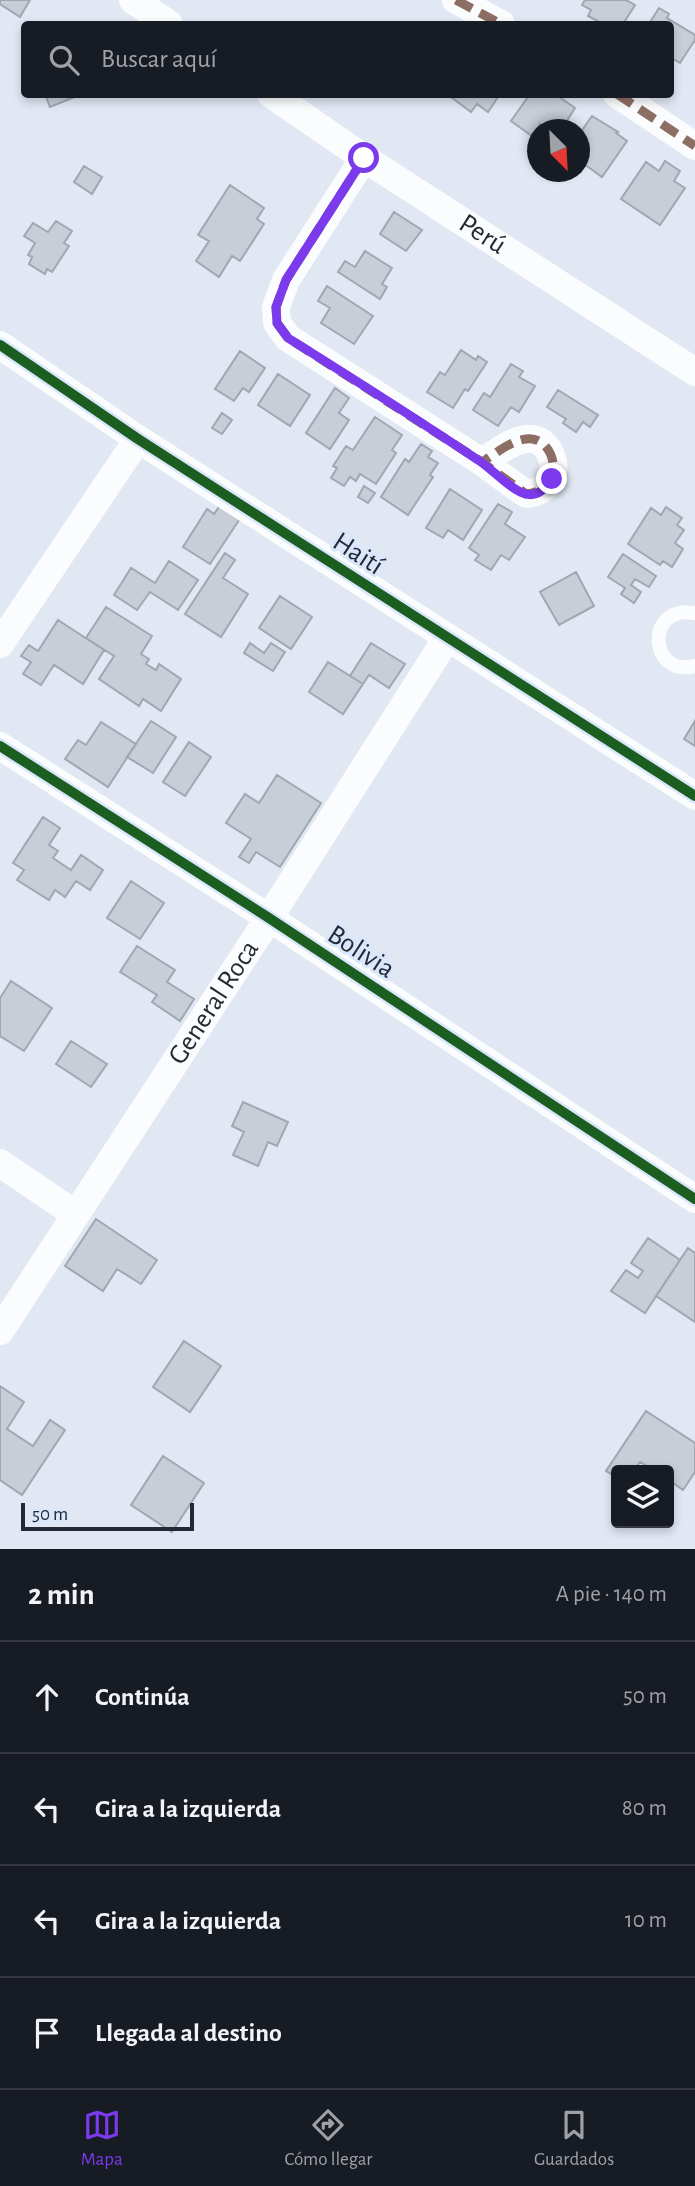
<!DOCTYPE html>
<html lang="es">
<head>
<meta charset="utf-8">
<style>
	:root { --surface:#171b24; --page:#242831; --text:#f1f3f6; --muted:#9ea1a6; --line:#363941; --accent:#7c3aed }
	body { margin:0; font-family:"Alegreya Sans",sans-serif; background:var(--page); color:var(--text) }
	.controls { position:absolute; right:21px; bottom:21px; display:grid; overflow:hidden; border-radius:7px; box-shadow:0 4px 10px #0003 }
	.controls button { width:63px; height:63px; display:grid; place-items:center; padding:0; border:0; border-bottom:2px solid var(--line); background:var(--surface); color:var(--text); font:35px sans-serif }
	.compass { position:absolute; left:527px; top:119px; width:63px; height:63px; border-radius:50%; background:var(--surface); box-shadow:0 4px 10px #0003; rotate:156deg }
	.scale { position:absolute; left:21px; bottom:18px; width:173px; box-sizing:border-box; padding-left:7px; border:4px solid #242a34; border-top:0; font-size:19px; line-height:24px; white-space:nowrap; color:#242a34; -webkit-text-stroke:5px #d9e6fc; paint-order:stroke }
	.stop { position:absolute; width:21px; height:21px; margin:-16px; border:5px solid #7c3aed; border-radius:50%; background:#fff }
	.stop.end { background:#7c3aed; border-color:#fff; box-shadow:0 2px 7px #0008 }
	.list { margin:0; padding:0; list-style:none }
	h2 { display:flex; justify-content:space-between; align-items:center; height:91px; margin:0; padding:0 28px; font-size:30px }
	h2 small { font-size:23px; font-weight:400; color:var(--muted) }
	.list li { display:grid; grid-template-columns:46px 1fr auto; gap:21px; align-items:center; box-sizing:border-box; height:112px; padding:0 28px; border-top:2px solid var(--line) }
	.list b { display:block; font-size:26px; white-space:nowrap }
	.list em { font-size:23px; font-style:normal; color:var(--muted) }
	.icon { flex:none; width:38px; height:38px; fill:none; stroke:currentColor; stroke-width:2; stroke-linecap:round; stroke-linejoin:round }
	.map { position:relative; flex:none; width:695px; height:1549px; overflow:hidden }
	.search { position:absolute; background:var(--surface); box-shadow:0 4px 10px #0003; left:21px; right:21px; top:21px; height:77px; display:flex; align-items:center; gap:18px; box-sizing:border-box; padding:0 24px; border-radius:7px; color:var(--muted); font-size:26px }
	.sheet { height:539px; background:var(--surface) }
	nav { display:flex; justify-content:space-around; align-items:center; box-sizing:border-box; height:98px; border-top:2px solid var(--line); background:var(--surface); font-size:19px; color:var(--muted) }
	nav a { display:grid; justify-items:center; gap:4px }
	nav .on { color:var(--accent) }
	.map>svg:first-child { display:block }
	.building { fill:#c8ced8; stroke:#a1a7b1; stroke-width:2 }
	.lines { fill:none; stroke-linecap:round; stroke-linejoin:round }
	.lane { stroke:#fafcfd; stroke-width:14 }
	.street { stroke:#fafcfd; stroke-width:28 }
	.quiet { stroke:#8d6e63; stroke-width:9; stroke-dasharray:18 9; stroke-linecap:butt }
	.cycleway-casing { stroke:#d9e6fc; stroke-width:15 }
	.cycleway { stroke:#1b5e20; stroke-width:10 }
	.route { stroke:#7c3aed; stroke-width:9 }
	.labels { text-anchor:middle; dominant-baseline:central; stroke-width:6; stroke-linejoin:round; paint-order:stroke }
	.street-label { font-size:28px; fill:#242a34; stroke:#d9e6fc }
</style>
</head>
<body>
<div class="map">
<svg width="695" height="1549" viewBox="0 0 695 1549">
	<rect width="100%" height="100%" fill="#e1e8f4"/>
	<path class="building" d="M 0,0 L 30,0 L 20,17 L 0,4 Z
		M 585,0 L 626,0 L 635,5 L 623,24 L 603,24 L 588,16 L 591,10 L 582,5 Z
		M 659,8 L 669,14 L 667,18 L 695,35 L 695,40 L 680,63 L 670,57 L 670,24 L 649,24 Z
		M 45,94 L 82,94 L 50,107 Z
		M 447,94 L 500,94 L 488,112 L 477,104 L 471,112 Z
		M 530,94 L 555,94 L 575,108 L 561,130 L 548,130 L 540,124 L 532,136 L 511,121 Z
		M 592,116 L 618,132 L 616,133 L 627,141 L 602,177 L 580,161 L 580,133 Z
		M 665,161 L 680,171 L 674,181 L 685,188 L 660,225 L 621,199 L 646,162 L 659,171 Z
		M 84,166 L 102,177 L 92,194 L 74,182 Z
		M 230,185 L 264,208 L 257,219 L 264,224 L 240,261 L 232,256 L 219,277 L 196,261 L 209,241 L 198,235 Z
		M 394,212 L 422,230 L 406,251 L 380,234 Z
		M 56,221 L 72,231 L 64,243 L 69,246 L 52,272 L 47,269 L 45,274 L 29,264 L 32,257 L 28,255 L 35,243 L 24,236 L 33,223 L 48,232 Z
		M 365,251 L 392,268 L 382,284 L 387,287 L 380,299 L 338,272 L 345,261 L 355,267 Z
		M 327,286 L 373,316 L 354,344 L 321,323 L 330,308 L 318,301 Z
		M 461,350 L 476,360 L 478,356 L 487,362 L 468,391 L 465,389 L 453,408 L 427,392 L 440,372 L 445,375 Z
		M 240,351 L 265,368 L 249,392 L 243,388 L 234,401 L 215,389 Z
		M 511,364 L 523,371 L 519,377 L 535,386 L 519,412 L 511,407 L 498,426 L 473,410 L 484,393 L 490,397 Z
		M 278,374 L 310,395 L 290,426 L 258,405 Z
		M 335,388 L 349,398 L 339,413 L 349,420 L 330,449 L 306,433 Z
		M 558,390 L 598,415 L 590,427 L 583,422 L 576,432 L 563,423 L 566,419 L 547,407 Z
		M 222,413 L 232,420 L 222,434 L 212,428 Z
		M 375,417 L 402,435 L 392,450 L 396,453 L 376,484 L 360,474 L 356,481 L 350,477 L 344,486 L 331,478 L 337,468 L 333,466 L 346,446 L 353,450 Z
		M 421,444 L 432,451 L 428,457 L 438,463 L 430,475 L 433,477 L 408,515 L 381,497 L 405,459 L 409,462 Z
		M 364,486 L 375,493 L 368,503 L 358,497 Z
		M 450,489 L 482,510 L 463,540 L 448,530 L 443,538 L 426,528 Z
		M 223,501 L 243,514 L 210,564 L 183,547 L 207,509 L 214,514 Z
		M 498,504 L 512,512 L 505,524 L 525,537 L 509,560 L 501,555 L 491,570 L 475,560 L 479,555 L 469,548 Z
		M 666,507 L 682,518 L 677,525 L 684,530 L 675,543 L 683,549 L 672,567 L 663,561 L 660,565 L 628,544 L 651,508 L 661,515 Z
		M 225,553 L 235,560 L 223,578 L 248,594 L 221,637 L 185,614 Z
		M 623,554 L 656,576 L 649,587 L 635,579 L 631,585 L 641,592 L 634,603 L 621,594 L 625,588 L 608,577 Z
		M 169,561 L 198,580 L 178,610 L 150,592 L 137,610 L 114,595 L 131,568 L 155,583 Z
		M 576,572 L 594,606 L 559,625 L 540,592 Z
		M 280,596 L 312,617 L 291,649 L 259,628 Z
		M 106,607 L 152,636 L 141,654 L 149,659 L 146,664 L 156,670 L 159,664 L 181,679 L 161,711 L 143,699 L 139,706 L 99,679 L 114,656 L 86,638 Z
		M 58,620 L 104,650 L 83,684 L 54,665 L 41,685 L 23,674 L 31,662 L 21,656 L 29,645 L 38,651 Z
		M 250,643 L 264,653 L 271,643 L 285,652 L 273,671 L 244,653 Z
		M 371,643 L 405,664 L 389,688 L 369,675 L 363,684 L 350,676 Z
		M 328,662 L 363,684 L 343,714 L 309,692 Z
		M 151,721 L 176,737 L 153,773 L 127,757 Z
		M 695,721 L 695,746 L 684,739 Z
		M 101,722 L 136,744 L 108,787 L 65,759 L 78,740 L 86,745 Z
		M 189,742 L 211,757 L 185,796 L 163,782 Z
		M 277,775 L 321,803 L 280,867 L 256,852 L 249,863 L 239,857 L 251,839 L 226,823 L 245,794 L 259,803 Z
		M 43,817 L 60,828 L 49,845 L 58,851 L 53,858 L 71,870 L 81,855 L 103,870 L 90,890 L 76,881 L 65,897 L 55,890 L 49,900 L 17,880 L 24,870 L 13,863 Z
		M 131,881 L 164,903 L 140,939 L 107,918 Z
		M 137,946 L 175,970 L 167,982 L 194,999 L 180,1021 L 152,1002 L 157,995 L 120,972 Z
		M 11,981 L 52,1008 L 24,1051 L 0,1036 L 0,998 Z
		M 71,1041 L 107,1064 L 91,1087 L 56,1064 Z
		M 243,1102 L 288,1122 L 277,1146 L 268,1142 L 258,1166 L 233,1155 L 244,1132 L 232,1126 Z
		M 96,1219 L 157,1260 L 141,1284 L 117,1269 L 103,1291 L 65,1266 Z
		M 648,1238 L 680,1260 L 645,1313 L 611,1291 L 626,1270 L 638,1278 L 643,1271 L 631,1263 Z
		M 688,1248 L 695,1253 L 695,1322 L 656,1296 Z
		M 184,1341 L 221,1366 L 190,1412 L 153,1387 Z
		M 0,1386 L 24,1402 L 7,1429 L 33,1446 L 50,1420 L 65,1430 L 22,1495 L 0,1480 Z
		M 646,1411 L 695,1443 L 695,1472 L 683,1490 L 669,1480 L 669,1470 L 654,1470 L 640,1462 L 634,1470 L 616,1470 L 616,1477 L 606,1471 Z
		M 163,1456 L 204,1483 L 172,1532 L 131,1505 Z"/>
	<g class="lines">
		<path class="lane" d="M 695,613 C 644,604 649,678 695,666"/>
		<g class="street">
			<path d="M 133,0 L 169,24"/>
			<path d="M 456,0 L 501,24"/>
			<path id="s1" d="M 271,94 L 364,158 L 695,372"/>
			<path d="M 617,94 L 695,146"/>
			<path d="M 364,158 L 286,280 L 276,307 L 277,323 L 288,338 L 482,462 L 526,494 C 569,490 555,434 526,439 C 510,441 495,454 482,462"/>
			<path d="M 0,345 L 138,439 L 695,796"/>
			<path d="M 0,644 L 138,439"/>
			<path d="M 0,746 L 269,918 L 695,1199"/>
			<path d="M 0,1163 L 75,1214"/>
			<path id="s2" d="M 0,1331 L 269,918 L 447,638"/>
		</g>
		<path class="quiet" d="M 456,0 L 501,24
			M 617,94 L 695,146
			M 364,158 L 286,280 L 276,307 L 277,323 L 288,338 L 482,462 L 526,494 C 569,490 555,434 526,439 C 510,441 495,454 482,462"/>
		<g class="cycleway-casing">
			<path id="cycleway" d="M 0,345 L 138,439 L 695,796
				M 0,746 L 269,918 L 695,1199"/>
		</g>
		<use href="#cycleway" class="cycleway"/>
	</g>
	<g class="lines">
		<path class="route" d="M 364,158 L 286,280 L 276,307 L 277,323 L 288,338 C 352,378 415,418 478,460 C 491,468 513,492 526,494 C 537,497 546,488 552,479"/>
	</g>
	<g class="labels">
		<g class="street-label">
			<text stroke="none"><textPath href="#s1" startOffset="254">Perú</textPath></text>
			<text transform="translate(358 554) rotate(33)">Haití</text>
			<text transform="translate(361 952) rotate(33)">Bolivia</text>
			<text stroke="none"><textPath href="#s2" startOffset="392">General Roca</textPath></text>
		</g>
	</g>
</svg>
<div class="controls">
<button><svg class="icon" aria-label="layers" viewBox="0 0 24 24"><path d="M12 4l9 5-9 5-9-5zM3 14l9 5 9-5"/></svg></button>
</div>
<svg class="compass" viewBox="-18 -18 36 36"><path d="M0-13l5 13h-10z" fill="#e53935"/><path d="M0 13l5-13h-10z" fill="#9ea1a6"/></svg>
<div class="scale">50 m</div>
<div class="stop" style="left:364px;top:158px"></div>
<div class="stop end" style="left:552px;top:479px"></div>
<div class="search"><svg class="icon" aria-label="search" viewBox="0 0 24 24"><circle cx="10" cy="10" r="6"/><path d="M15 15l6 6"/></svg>Buscar aquí</div>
</div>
<section class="sheet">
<h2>2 min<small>A pie · 140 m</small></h2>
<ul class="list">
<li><svg class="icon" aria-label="ahead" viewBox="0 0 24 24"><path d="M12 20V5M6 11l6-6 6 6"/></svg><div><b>Continúa</b></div><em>50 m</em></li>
<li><svg class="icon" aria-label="left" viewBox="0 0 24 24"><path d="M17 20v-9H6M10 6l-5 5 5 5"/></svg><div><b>Gira a la izquierda</b></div><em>80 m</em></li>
<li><svg class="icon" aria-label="left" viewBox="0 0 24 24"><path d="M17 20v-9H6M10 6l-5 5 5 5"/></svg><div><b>Gira a la izquierda</b></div><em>10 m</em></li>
<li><svg class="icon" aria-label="arrive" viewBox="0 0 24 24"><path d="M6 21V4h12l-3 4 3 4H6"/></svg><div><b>Llegada al destino</b></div></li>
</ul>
</section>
<nav>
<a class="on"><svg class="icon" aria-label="map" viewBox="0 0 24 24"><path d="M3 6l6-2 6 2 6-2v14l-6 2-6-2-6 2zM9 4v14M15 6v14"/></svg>Mapa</a>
<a><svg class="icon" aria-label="directions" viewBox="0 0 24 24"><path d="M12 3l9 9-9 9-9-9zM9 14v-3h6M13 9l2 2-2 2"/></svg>Cómo llegar</a>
<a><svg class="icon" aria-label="saved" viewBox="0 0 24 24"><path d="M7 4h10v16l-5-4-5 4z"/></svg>Guardados</a>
</nav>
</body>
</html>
